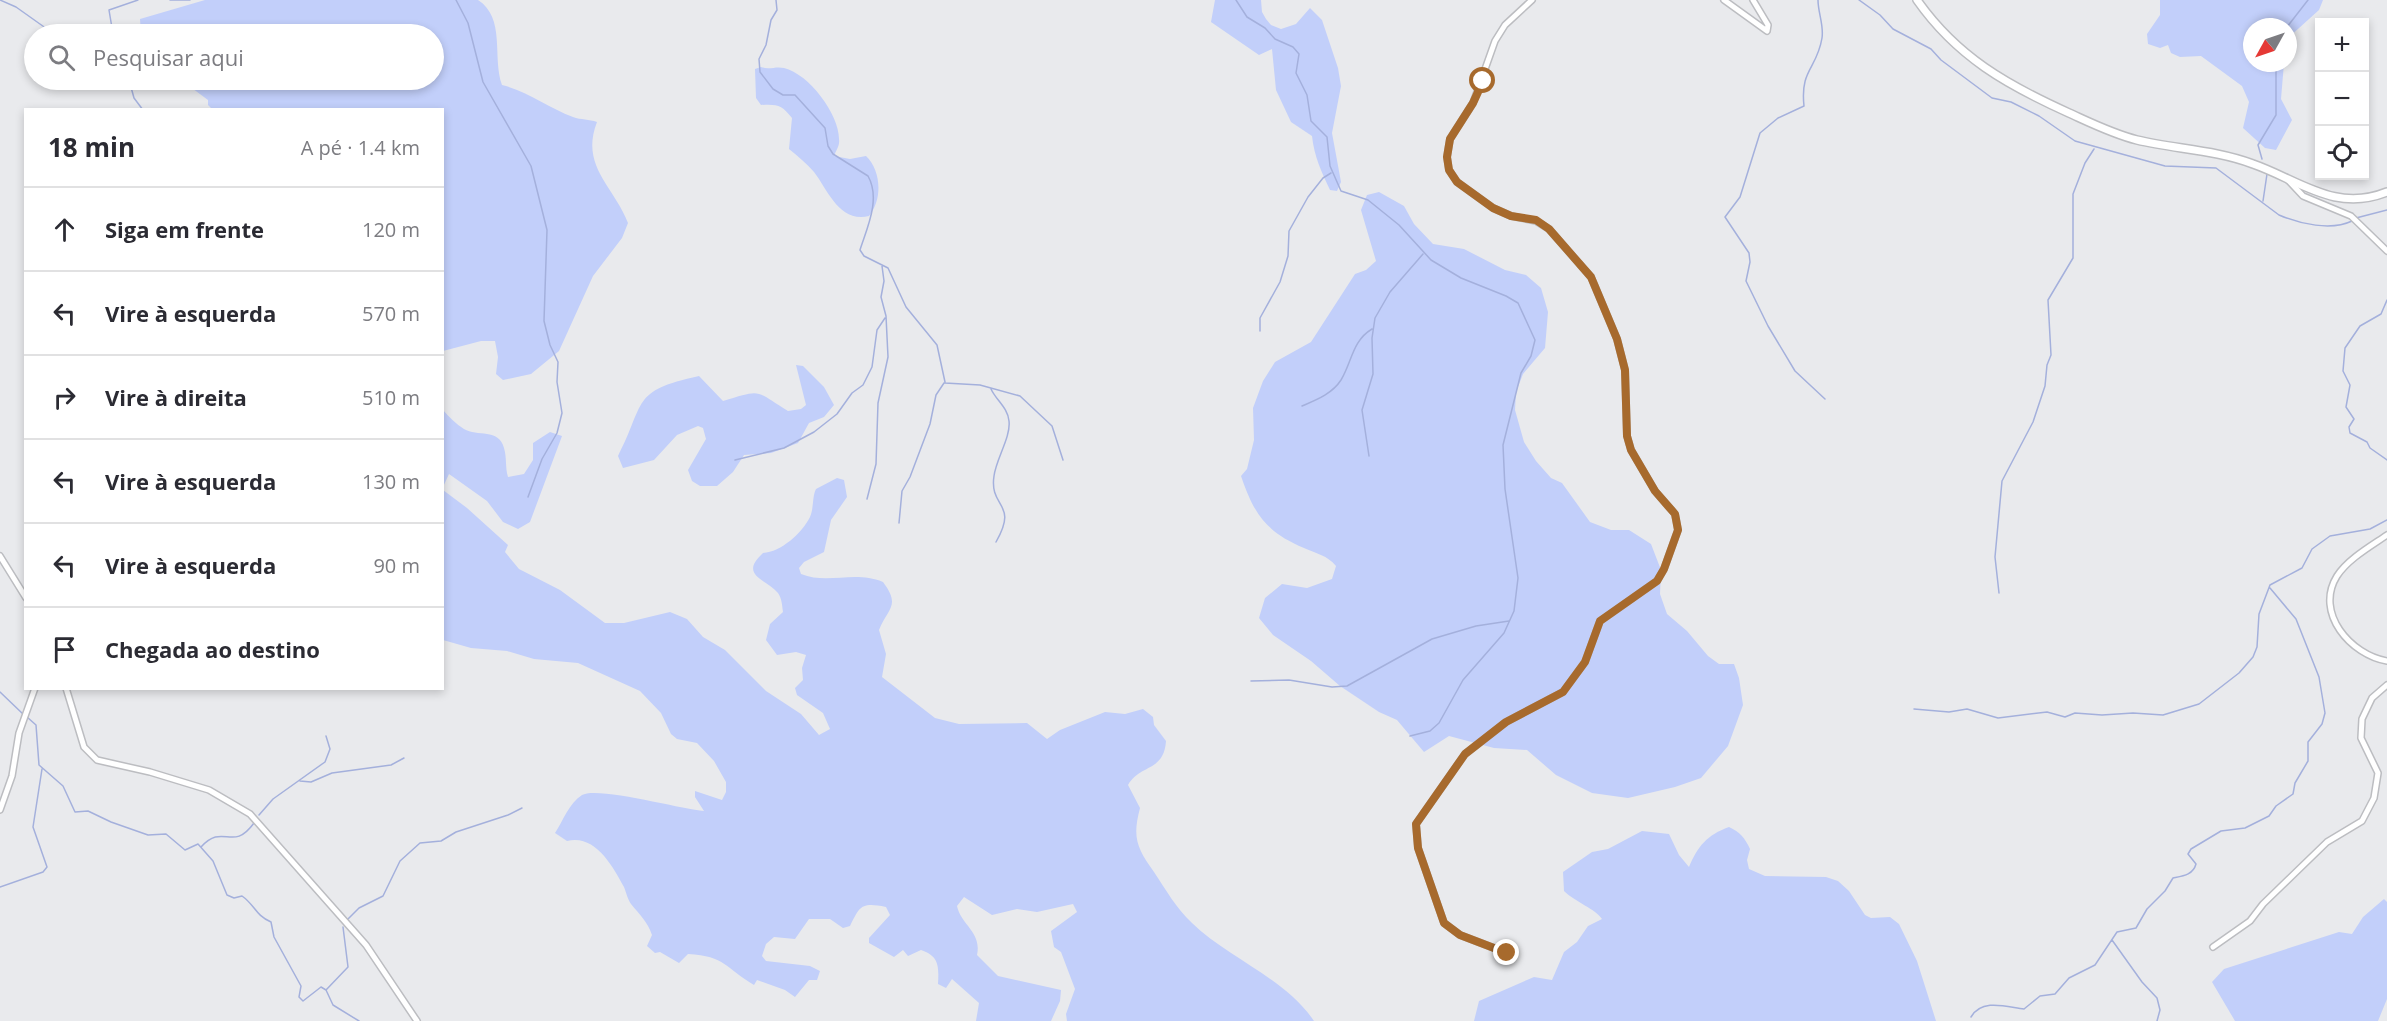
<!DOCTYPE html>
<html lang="pt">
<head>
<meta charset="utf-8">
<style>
	:root { --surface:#fff; --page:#f7f7f7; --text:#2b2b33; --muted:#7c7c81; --line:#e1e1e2 }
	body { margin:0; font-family:"Open Sans",sans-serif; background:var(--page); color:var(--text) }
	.controls { position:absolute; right:18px; top:18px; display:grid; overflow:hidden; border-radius:0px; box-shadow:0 3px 9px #0003 }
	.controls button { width:54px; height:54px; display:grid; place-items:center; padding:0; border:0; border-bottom:2px solid var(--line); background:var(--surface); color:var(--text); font:30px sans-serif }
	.compass { position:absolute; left:2243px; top:18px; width:54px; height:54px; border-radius:50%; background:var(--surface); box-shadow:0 3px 9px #0003; rotate:230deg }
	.stop { position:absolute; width:18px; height:18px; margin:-14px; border:4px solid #a76a2d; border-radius:50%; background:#fff }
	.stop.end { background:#a76a2d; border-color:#fff; box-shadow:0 2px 6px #0008 }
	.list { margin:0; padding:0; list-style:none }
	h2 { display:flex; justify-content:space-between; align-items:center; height:78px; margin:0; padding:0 24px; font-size:26px }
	h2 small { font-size:20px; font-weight:400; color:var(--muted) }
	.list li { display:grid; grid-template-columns:39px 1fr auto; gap:18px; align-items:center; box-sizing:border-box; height:84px; padding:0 24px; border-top:2px solid var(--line) }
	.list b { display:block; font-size:22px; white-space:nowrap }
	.list em { font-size:20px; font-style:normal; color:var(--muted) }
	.icon { flex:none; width:33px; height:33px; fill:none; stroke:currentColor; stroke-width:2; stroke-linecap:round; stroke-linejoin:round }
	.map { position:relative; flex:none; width:2387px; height:1021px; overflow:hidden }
	.search { position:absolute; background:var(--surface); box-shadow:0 3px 9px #0003; left:24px; top:24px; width:420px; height:66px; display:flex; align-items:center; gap:15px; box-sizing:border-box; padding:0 21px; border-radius:33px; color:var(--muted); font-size:22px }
	.panel { position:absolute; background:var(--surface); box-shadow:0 3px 9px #0003; left:24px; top:108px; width:420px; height:582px; border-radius:0px }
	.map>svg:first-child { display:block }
	.green { fill:#c2cffa }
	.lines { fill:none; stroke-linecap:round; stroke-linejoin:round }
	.stream { stroke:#a4b0dc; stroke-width:1.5 }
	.minor-casing { stroke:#bcbdc1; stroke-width:8 }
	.tertiary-casing { stroke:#bcbdc1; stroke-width:10 }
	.minor { stroke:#fff; stroke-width:5 }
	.tertiary { stroke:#fff; stroke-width:7 }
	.route { stroke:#a76a2d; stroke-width:8 }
</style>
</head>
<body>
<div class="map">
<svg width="2387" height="1021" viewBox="0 0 2387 1021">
	<rect width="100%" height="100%" fill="#e9eaed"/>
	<path class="green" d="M 205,0 L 478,0 C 506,18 492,57 502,85 C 527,91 549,108 573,117 C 581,120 589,119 597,122 C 580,166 613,185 628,223 L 622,238 L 593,276 L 559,351 L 531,374 L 503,380 L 496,374 L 498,357 L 495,341 L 481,341 L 443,351 L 442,110 L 212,109 L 208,105 L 208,100 L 181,80 L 434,80 L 434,34 L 141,34 L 140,19 Z
		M 1215,0 L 1261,0 L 1262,12 L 1266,19 L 1271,25 L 1281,29 L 1296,24 L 1310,8 L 1322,20 L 1338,68 L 1341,86 L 1332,133 L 1341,182 L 1337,191 L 1330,190 C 1322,173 1314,156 1312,136 L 1291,122 L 1276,90 L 1272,49 L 1259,55 L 1211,22 Z
		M 2160,0 L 2323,0 L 2319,10 L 2288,38 L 2288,27 L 2252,27 L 2252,63 L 2284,63 L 2281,99 L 2292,120 L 2276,150 L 2265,148 L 2243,128 L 2249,102 L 2242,86 L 2201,56 L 2180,57 L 2171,53 L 2168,45 L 2160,48 L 2148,44 L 2147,34 L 2160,15 Z
		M 761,67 C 769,70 776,66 784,68 C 809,74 839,114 839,139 C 840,146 836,150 834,156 L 850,159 L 866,156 C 881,170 883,199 869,216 C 839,223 828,190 814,172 C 807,164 798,156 789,149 L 792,118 C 782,105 777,104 761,105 L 756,98 L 755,69 Z
		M 1379,192 L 1404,206 L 1414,224 L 1433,244 L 1464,249 L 1505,270 L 1526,275 L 1541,288 L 1548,312 L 1545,348 L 1523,374 L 1516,392 L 1515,410 L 1524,442 L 1536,461 L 1551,478 L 1562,483 L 1590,522 L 1611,530 L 1629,530 L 1651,544 L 1661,570 L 1660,594 L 1667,614 L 1687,631 L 1708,656 L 1719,664 L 1734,664 L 1739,678 L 1743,705 L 1728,746 L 1701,778 L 1675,787 L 1628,798 L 1592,793 L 1556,775 L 1527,750 L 1494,748 L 1449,736 L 1424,752 L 1397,720 L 1379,712 L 1340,686 L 1311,661 L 1273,635 L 1259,618 L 1265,598 L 1282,584 L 1307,588 L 1332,579 L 1336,566 C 1327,555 1317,554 1304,548 C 1266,532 1254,514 1241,476 L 1247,469 L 1254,440 L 1253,408 L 1263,381 L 1275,362 L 1311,342 L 1355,274 L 1366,270 L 1376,261 L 1361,210 L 1367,195 Z
		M 796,365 L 803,366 L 824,387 L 834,405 L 824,417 L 809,423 L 798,443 L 771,453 L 744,455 L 733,472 L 717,486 L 700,486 L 692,481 L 688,470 L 706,439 L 703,428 L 698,426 L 677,435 L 654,460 L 623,468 L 618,456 C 646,402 630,391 699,376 L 723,401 C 763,389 754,390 788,411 L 801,409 L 806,405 Z
		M 443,410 C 449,417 456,424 464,429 C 477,437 499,428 504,448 C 507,458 505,467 508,477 L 524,474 L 533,460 L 533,443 L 550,432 L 562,436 L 530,522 L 518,529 L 503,522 L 487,501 L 449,474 L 443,487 Z
		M 837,478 L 844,480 L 847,497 L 831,520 L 824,552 L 804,562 L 799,568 L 801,574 C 828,585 854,570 883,582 C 901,606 888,608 879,630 L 886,654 L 882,677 L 935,718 L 959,724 L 1027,723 L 1047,739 L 1060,730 L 1105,712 L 1125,714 L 1143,709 L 1153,717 L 1154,725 L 1166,741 C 1164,772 1140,764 1128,785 L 1140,808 C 1132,838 1137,848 1154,872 C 1166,890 1176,908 1192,923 C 1228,958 1285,978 1314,1021 L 1067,1021 L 1066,1014 L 1075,989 L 1061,952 L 1054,947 L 1051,931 L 1077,912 L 1073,904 L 1037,912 L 1017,909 L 992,915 L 964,897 L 957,906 C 961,925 982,932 977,955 L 998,976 L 1061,990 L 1060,1001 L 1051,1021 L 976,1021 L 979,1003 L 952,979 L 946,988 L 938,984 C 939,966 939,956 921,950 L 908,956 L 903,950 L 894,957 L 869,943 L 869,938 L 890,915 L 886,907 C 861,902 860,906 850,926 L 843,928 L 830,919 L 809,919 L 795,939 L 774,937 L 766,944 L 762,956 L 766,961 L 810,966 L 820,971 L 817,980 L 809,980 L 795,997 L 785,990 L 757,980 L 754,985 C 725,968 726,956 688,954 L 679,963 L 660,952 L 655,953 L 647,946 L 652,935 C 647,921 640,915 631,904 C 628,900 626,892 624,887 C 612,865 595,834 567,841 L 555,833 C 563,821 569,803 582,795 C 597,786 681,809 704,811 L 695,797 L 695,791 L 722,800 L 726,792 L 726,782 L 714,761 L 697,743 L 677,739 L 671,734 L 661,713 L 640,691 L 578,663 L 534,659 L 507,651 L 471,648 L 443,640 L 443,490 L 467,508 L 508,545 L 505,552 L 519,569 L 560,590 L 605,623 L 624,623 L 670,612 L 687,619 L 703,637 L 725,650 L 766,691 L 801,714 L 819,735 L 830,729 L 823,713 L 797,695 L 795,688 L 803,680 L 802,668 L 806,655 L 796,652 L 777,655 L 766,640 L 770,624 L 783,612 C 782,605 782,599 778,593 C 767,579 738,576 763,553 C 781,552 802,533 810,517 C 814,508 812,497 816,489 Z
		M 1729,827 C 1740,832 1745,838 1750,849 L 1747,860 L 1749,869 L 1765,876 L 1826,877 L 1838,881 L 1849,891 L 1865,915 L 1871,918 L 1890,917 L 1899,924 L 1917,961 L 1936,1021 L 1474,1021 L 1479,1001 L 1534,977 L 1552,980 L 1564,952 L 1577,942 L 1588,926 L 1602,919 C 1596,909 1575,902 1564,891 L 1563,872 L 1592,852 L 1608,849 L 1642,831 L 1669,834 L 1679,855 L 1689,867 C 1698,846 1707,835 1729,827 Z
		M 2384,899 L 2387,902 L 2387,999 L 2378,1021 L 2235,1021 L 2212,982 L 2224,969 L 2339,932 L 2352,934 L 2363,917 Z"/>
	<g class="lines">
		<path class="stream" d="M 0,0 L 16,7 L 47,29 L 85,34
			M 170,0 L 190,0
			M 456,0 L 468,23 L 483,82 L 531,166 L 547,230 L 544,321 L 550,345 L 558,362 L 557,382 L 562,413 L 557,433 L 542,459 L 528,497
			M 776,0 L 777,10 L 771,20 L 766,45 L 759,59 L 760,72 L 773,89 L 783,95 L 795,95 L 825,128 L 828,146 L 833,154 L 868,176 C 881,199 867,228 860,250 L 864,256 L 888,268 L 906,307 L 937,345 L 945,382
			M 1236,0 L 1247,17 L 1265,28 L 1275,39 L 1293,47 L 1299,54 L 1296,73 L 1307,95 L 1311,121 L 1327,137 L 1330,166 L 1341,191 L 1368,200 L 1399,225 L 1431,260 L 1461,278 L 1506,296 L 1518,303 L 1535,340 L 1531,356 L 1521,373 L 1503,445 L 1505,489 L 1518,578 L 1514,611 L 1504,633 L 1463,680 L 1439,723 L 1430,731 L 1410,736
			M 1818,0 C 1818,13 1824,25 1822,38 C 1817,69 1800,69 1804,106 L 1778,118 L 1760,133 L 1740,197 L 1725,217 L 1749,253 L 1750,262 L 1746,281 L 1768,326 L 1795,371 L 1825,399
			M 1859,0 L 1880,15 L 1893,29 L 1931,49 L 1941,60 L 1992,98 L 2011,102 L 2039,116 L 2075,141 L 2165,166 L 2216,168 L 2279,215 C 2300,224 2331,231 2352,221
			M 2287,27 L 2308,0
			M 113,34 L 109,10 L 138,0
			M 129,80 L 134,98 L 143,110
			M 2262,159 L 2258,145 L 2276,115 L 2276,63
			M 2263,201 L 2267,174
			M 2356,218 L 2387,210
			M 2387,300 L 2381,314 L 2360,326 L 2345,348 L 2343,371 L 2350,385 L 2346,407 L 2354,419 L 2349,427 L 2350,433 L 2367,442 L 2370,448 L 2387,460
			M 1260,331 L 1260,318 L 1280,282 L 1288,256 L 1289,231 L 1308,197 L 1323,178 L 1331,173
			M 945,383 L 980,385 L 1020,396 L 1052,426 L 1063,460
			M 991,389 C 996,400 1008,408 1009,421 C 1011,437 996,459 994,476 C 989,509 1019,502 996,542
			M 1302,406 C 1316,400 1332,394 1341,380 C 1352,362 1352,341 1372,329
			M 1369,456 L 1362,410 L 1373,374 L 1372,338 L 1375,318 L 1390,292 L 1423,254
			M 735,460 L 784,448 L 814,432 L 837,414 L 852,393 L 863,385 L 872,367 L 877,330 L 885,318
			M 867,499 L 876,464 L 878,403 L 888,357 L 886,316 L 881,297 L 884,281 L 882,266
			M 899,523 L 902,491 L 910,477 L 930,424 L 936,395 L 944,383
			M 1999,593 L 1995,557 L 2002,481 L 2033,422 L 2045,386 L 2047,365 L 2051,355 L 2048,300 L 2073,258 L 2073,194 L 2085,163 L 2094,149
			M 1251,681 L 1289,680 L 1332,687 L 1347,686 L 1432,639 L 1476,626 L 1509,621
			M 0,692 L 23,714
			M 1914,709 L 1949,712 L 1967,709 L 1998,718 L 2047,712 L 2065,717 L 2075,713 L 2102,715 L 2133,713 L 2163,715 L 2199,704 L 2239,673 L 2253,657 L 2257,647 L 2259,614 L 2270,585 L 2302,568 L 2312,549 L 2330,536 L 2370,529 L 2387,520
			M 27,717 L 36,725 L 39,765 L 63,786 L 75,812 L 88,811 L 111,822 L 148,835 L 166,834 L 185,850 L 198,844 L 213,861 L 227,895 L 234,898 L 242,896 C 255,905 255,915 271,922 L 274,937 L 301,986 L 299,997 L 303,1001 L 321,987 L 326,990 L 348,967 L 343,927
			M 300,781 L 311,782 L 332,773 L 391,765 L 404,758
			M 259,815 L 273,799 L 325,762 L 330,749 L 326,736
			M 201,847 C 224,822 232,853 254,823
			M 0,887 L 43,872 L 47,867 L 33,827 L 42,769
			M 348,919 L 359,908 L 383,896 L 400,861 L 420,843 L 441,841 L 456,832 L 508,815 L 522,808
			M 2112,940 L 2142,982 L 2157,998 L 2160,1010 L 2157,1021
			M 326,990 L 333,1005 L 359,1021
			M 1971,1017 C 1982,998 2007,1007 2024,1009 L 2040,996 L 2055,994 L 2069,978 L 2095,965 L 2117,932 L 2136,928 L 2147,909 L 2165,891 L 2173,878 C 2183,876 2193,875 2196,864 L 2188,854 L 2191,849 L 2221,831 L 2245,828 L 2269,816 L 2276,806 L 2293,794 L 2295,783 L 2308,761 L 2308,742 L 2322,724 L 2325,713 L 2319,677 L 2296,619 L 2270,588"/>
		<g class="minor-casing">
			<path id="minor" d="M 1724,0 L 1767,31 L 1768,25 L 1753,0
				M 2287,179 L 2303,196 L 2351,216 L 2387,251
				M 2387,535 C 2371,546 2348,559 2337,576 C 2314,613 2351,655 2387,661
				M 0,556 L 26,598
				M 66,688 L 84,747 L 97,760 L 150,772 L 209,790 L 250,814 L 366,945 L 417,1021
				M 0,810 L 12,776 L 19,733 L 35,688
				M 2213,947 L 2250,921 L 2263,904 L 2327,842 L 2362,821 L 2374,798 L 2378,773 L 2361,738 L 2362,719 L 2372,698 L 2387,685
				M 1507,953 L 1460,935 L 1444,923 L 1418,848 L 1416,824 L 1465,754 L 1506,722 L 1563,692 L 1585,662 L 1600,621 L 1657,581 L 1664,569 L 1678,530 L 1675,514 L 1655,491 L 1631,450 L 1627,436 L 1625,370 L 1617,339 L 1591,277 L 1549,229 L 1536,221 L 1511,216 L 1493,208 L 1457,182 L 1449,170 L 1447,157 L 1450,139 L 1473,103 L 1495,41 L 1505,25 L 1532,0"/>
		</g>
		<g class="tertiary-casing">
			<path id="tertiary" d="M 1917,0 C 1957,57 2007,85 2069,113 C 2091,123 2113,134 2137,140 C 2175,149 2216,150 2253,164 C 2299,180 2335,213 2387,192"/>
		</g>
		<use href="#minor" class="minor"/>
		<use href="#tertiary" class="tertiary"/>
	</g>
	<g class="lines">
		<path class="route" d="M 1483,81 L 1473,103 L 1450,139 L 1447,157 L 1449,170 L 1457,182 L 1493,208 L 1511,216 L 1536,220 L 1549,229 L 1591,277 L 1617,339 L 1625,370 L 1627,436 L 1631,450 L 1655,491 L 1675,514 L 1678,530 L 1664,569 L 1657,581 L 1600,621 L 1585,662 L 1563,692 L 1506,722 L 1465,754 L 1416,824 L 1418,848 L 1444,923 L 1460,935 L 1507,953"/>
	</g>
</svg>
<div class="controls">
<button>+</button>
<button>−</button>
<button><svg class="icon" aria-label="locate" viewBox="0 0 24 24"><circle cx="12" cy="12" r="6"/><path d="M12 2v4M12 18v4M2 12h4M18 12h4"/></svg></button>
</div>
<svg class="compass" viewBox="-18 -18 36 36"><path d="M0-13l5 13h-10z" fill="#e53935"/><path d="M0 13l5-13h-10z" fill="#7c7c81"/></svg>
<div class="stop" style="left:1483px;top:81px"></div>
<div class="stop end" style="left:1507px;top:953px"></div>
<div class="search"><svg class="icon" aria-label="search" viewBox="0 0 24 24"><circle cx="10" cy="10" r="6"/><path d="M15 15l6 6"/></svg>Pesquisar aqui</div>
<section class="panel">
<h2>18 min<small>A pé · 1.4 km</small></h2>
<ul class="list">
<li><svg class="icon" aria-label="ahead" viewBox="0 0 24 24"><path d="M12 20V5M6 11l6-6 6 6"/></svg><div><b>Siga em frente</b></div><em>120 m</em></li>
<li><svg class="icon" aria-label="left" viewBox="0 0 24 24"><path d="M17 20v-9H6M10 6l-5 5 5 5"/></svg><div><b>Vire à esquerda</b></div><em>570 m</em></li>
<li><svg class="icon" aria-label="right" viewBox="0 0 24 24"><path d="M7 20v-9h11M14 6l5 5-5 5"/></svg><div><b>Vire à direita</b></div><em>510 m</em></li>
<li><svg class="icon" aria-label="left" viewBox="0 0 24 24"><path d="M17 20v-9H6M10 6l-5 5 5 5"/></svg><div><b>Vire à esquerda</b></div><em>130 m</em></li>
<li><svg class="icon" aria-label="left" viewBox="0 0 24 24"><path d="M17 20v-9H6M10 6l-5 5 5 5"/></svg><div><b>Vire à esquerda</b></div><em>90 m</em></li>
<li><svg class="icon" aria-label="arrive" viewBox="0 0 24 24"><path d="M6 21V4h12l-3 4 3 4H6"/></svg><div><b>Chegada ao destino</b></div></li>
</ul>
</section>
</div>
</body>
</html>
